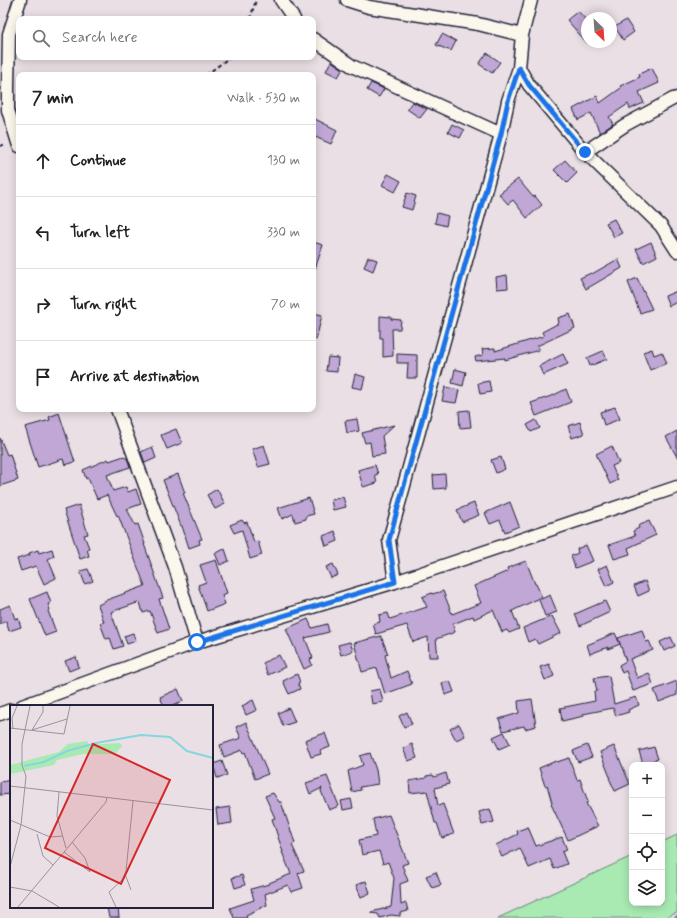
<!DOCTYPE html>
<html lang="en">
<head>
<meta charset="utf-8">
<style>
	:root { --surface:#fff; --page:#f2f2f2; --text:#222; --muted:#767676; --line:#e0e0e0 }
	body { margin:0; font-family:Mynerve,sans-serif; background:var(--page); color:var(--text) }
	.controls { position:absolute; right:12px; bottom:12px; display:grid; overflow:hidden; border-radius:8px; box-shadow:0 2px 10px #0003 }
	.controls button { width:36px; height:36px; display:grid; place-items:center; padding:0; border:0; border-bottom:1px solid var(--line); background:var(--surface); color:var(--text); font:20px sans-serif }
	.compass { position:absolute; left:581px; top:12px; width:36px; height:36px; border-radius:50%; background:var(--surface); box-shadow:0 2px 10px #0003; rotate:155deg }
	.stop { position:absolute; width:12px; height:12px; margin:-9px; border:3px solid #1a73e8; border-radius:50%; background:#fff }
	.stop.end { background:#1a73e8; border-color:#fff; box-shadow:0 1px 4px #0008 }
	.list { margin:0; padding:0; list-style:none }
	h2 { display:flex; justify-content:space-between; align-items:center; height:52px; margin:0; padding:0 16px; font-size:17px }
	h2 small { font-size:13px; font-weight:400; color:var(--muted) }
	.list li { display:grid; grid-template-columns:26px 1fr auto; gap:12px; align-items:center; box-sizing:border-box; height:72px; padding:0 16px; border-top:1px solid var(--line) }
	.list b { display:block; font-size:15px; white-space:nowrap }
	.list em { font-size:13px; font-style:normal; color:var(--muted) }
	.icon { flex:none; width:22px; height:22px; fill:none; stroke:currentColor; stroke-width:2; stroke-linecap:round; stroke-linejoin:round }
	.map { position:relative; flex:none; width:677px; height:918px; overflow:hidden }
	.search { position:absolute; background:var(--surface); box-shadow:0 2px 10px #0003; left:16px; top:16px; width:300px; height:44px; display:flex; align-items:center; gap:10px; box-sizing:border-box; padding:0 14px; border-radius:8px; color:var(--muted); font-size:15px }
	.panel { position:absolute; background:var(--surface); box-shadow:0 2px 10px #0003; left:16px; top:72px; width:300px; height:340px; border-radius:8px }
	.map>svg:first-child { display:block }
	.green { fill:#a9eab3; stroke:#668677 }
	.lines { fill:none; stroke-linecap:round; stroke-linejoin:round }
	.stream { stroke:#5d8e9d; stroke-width:3.5 }
	.building { fill:#c0a7d5; stroke:#22223b }
	.minor-casing { stroke:#22223b; stroke-width:15 }
	.path { stroke:#22223b; stroke-width:2; stroke-dasharray:4 3; stroke-linecap:butt }
	.minor { stroke:#fbf7ec; stroke-width:12 }
	.route { stroke:#1a73e8; stroke-width:5 }
	.inset-river { fill:none; stroke:#85d6df; stroke-width:2 }
	.inset-road { fill:none; stroke:#9993a1; stroke-width:1 }
	.view { fill:#d62828; fill-opacity:0.15; stroke:#d62828; stroke-width:2 }
	.inset-edge { fill:none; stroke:#22223b; stroke-width:2 }
</style>
</head>
<body>
<div class="map">
<svg width="677" height="918" viewBox="0 0 677 918">
	<rect width="100%" height="100%" fill="#e9dfe5"/>
	<filter id="ink" filterUnits="userSpaceOnUse"><feTurbulence type="fractalNoise" baseFrequency=".025" numOctaves="2"/><feDisplacementMap in="SourceGraphic" scale="8" xChannelSelector="R" yChannelSelector="G"/><feConvolveMatrix kernelMatrix="1 2 1 2 8 2 1 2 1" color-interpolation-filters="sRGB"/></filter>
	<g filter="url(#ink)">
		<path class="green" d="M 677,835 L 677,913 L 663,918 L 498,918 L 632,856 L 632,903 L 662,903 L 662,842 Z"/>
		<g class="lines">
			<path class="stream" d="M 676,918 L 677,917"/>
		</g>
		<path class="building" d="M 578,11 L 587,21 L 587,43 L 567,20 Z
			M 626,20 L 634,32 L 623,40 L 615,27 Z
			M 442,34 L 456,41 L 451,51 L 436,45 Z
			M 487,53 L 500,62 L 492,73 L 479,64 Z
			M 331,61 L 343,69 L 338,77 L 326,71 Z
			M 652,68 L 659,83 L 639,92 L 644,103 L 630,109 L 628,104 L 609,117 L 613,124 L 600,133 L 591,113 L 578,120 L 573,109 L 597,96 L 600,103 L 621,88 L 620,86 L 640,77 L 639,74 Z
			M 371,83 L 384,89 L 379,97 L 367,90 Z
			M 412,102 L 427,109 L 420,118 L 407,109 Z
			M 313,118 L 337,130 L 331,144 L 313,136 Z
			M 452,124 L 464,130 L 460,138 L 448,132 Z
			M 565,160 L 577,173 L 567,183 L 554,170 Z
			M 388,174 L 401,181 L 395,192 L 382,185 Z
			M 518,179 L 533,197 L 535,196 L 542,205 L 527,218 L 513,200 L 508,204 L 499,194 Z
			M 407,193 L 416,196 L 412,210 L 402,207 Z
			M 437,213 L 448,216 L 446,226 L 435,223 Z
			M 614,219 L 622,233 L 614,237 L 606,223 Z
			M 313,242 L 323,245 L 315,269 L 313,269 Z
			M 651,242 L 657,256 L 643,263 L 636,249 Z
			M 368,257 L 377,260 L 373,271 L 364,267 Z
			M 618,259 L 622,268 L 586,289 L 580,278 L 591,273 L 592,274 Z
			M 507,275 L 508,288 L 497,289 L 496,277 Z
			M 637,278 L 652,309 L 640,313 L 628,282 Z
			M 677,291 L 677,302 L 669,306 L 665,296 Z
			M 314,313 L 322,315 L 316,340 L 313,339 L 313,318 Z
			M 570,314 L 575,328 L 537,346 L 539,350 L 505,360 L 505,358 L 476,361 L 475,357 L 483,355 L 482,349 L 495,348 L 495,351 L 544,336 L 542,332 L 559,323 L 558,318 Z
			M 380,316 L 391,317 L 391,319 L 401,320 L 400,329 L 392,329 L 393,356 L 383,357 L 383,338 L 380,338 Z
			M 652,349 L 654,355 L 662,352 L 667,363 L 650,370 L 643,352 Z
			M 603,351 L 607,359 L 590,366 L 587,358 Z
			M 397,354 L 417,355 L 417,378 L 407,378 L 408,363 L 397,363 Z
			M 563,354 L 568,364 L 543,375 L 539,366 Z
			M 328,357 L 338,358 L 337,372 L 326,371 Z
			M 455,369 L 466,372 L 463,386 L 452,383 Z
			M 355,374 L 365,377 L 362,389 L 352,387 Z
			M 489,381 L 491,392 L 480,394 L 478,383 Z
			M 445,387 L 459,390 L 456,403 L 442,401 Z
			M 566,389 L 571,402 L 536,416 L 531,403 L 554,395 Z
			M 615,407 L 620,419 L 604,425 L 600,412 Z
			M 469,410 L 471,427 L 460,428 L 459,411 Z
			M 59,413 L 75,462 L 65,465 L 63,459 L 38,467 L 25,427 L 50,420 L 49,417 Z
			M 357,419 L 359,431 L 347,433 L 345,421 Z
			M 536,420 L 540,428 L 531,432 L 527,425 Z
			M 580,422 L 584,434 L 572,438 L 568,426 Z
			M 394,425 L 382,436 L 385,454 L 372,456 L 370,442 L 365,443 L 362,433 Z
			M 176,429 L 182,443 L 167,449 L 161,435 Z
			M 677,431 L 677,457 L 666,437 Z
			M 0,438 L 7,455 L 10,454 L 18,480 L 0,486 Z
			M 264,445 L 270,464 L 258,467 L 252,449 Z
			M 612,446 L 619,463 L 612,466 L 618,480 L 610,484 L 596,454 Z
			M 152,447 L 156,458 L 145,463 L 141,452 Z
			M 124,456 L 125,458 L 127,458 L 130,467 L 107,475 L 113,491 L 126,487 L 128,492 L 136,489 L 141,504 L 127,509 L 135,525 L 138,524 L 145,544 L 144,544 L 163,598 L 159,599 L 169,629 L 158,633 L 150,611 L 143,613 L 140,602 L 111,612 L 123,646 L 114,649 L 110,638 L 106,639 L 100,623 L 104,622 L 98,605 L 104,602 L 104,601 L 145,586 L 118,515 L 117,516 L 107,495 L 97,499 L 88,478 L 86,479 L 83,470 L 108,459 L 109,461 Z
			M 501,457 L 505,469 L 496,473 L 491,460 Z
			M 375,465 L 378,474 L 375,475 L 377,483 L 363,487 L 358,470 Z
			M 178,474 L 185,493 L 183,493 L 202,539 L 199,540 L 200,544 L 189,548 L 182,526 L 181,526 L 163,480 Z
			M 445,474 L 446,488 L 434,489 L 433,475 Z
			M 217,489 L 225,504 L 215,509 L 207,495 Z
			M 343,497 L 346,507 L 333,510 L 331,500 Z
			M 309,498 L 314,514 L 306,516 L 306,519 L 295,522 L 293,514 L 282,519 L 278,508 Z
			M 510,502 L 519,526 L 505,532 L 500,520 L 490,524 L 485,513 Z
			M 474,503 L 479,515 L 462,522 L 457,510 Z
			M 79,505 L 88,534 L 84,535 L 89,548 L 87,549 L 89,556 L 80,559 L 64,510 Z
			M 242,520 L 244,523 L 247,522 L 254,542 L 258,541 L 262,555 L 250,559 L 242,530 L 234,533 L 230,525 Z
			M 649,521 L 656,535 L 628,548 L 630,554 L 614,559 L 609,545 L 635,536 L 633,531 L 639,528 L 638,526 Z
			M 335,531 L 338,541 L 326,546 L 323,536 Z
			M 586,545 L 593,561 L 575,568 L 571,556 L 578,553 L 577,549 Z
			M 52,549 L 54,556 L 48,559 L 56,578 L 44,584 L 36,566 L 21,571 L 17,559 L 30,555 L 29,553 L 38,550 L 39,553 Z
			M 225,549 L 229,561 L 220,565 L 215,553 Z
			M 216,560 L 227,593 L 222,595 L 225,604 L 207,611 L 198,585 L 206,582 L 200,565 Z
			M 526,561 L 535,584 L 536,584 L 542,597 L 512,611 L 519,629 L 509,633 L 507,630 L 502,632 L 493,610 L 474,619 L 473,616 L 453,624 L 455,632 L 436,639 L 438,657 L 429,657 L 428,637 L 413,642 L 407,625 L 376,634 L 373,624 L 380,622 L 379,615 L 388,613 L 390,619 L 427,607 L 422,597 L 432,593 L 432,594 L 443,591 L 452,614 L 481,603 L 474,586 L 508,571 L 507,568 Z
			M 333,564 L 338,575 L 331,578 L 326,567 Z
			M 607,565 L 614,582 L 606,586 L 598,569 Z
			M 88,569 L 93,581 L 85,584 L 80,571 Z
			M 645,581 L 649,591 L 638,596 L 634,586 Z
			M 47,592 L 51,603 L 48,604 L 50,610 L 48,611 L 56,632 L 45,636 L 30,599 Z
			M 550,595 L 557,612 L 545,616 L 539,600 Z
			M 605,601 L 610,612 L 580,626 L 575,614 Z
			M 10,605 L 15,619 L 18,618 L 21,627 L 9,631 L 6,621 L 0,624 L 0,609 Z
			M 552,616 L 561,633 L 538,644 L 535,639 L 528,642 L 523,628 Z
			M 308,619 L 312,628 L 327,624 L 329,632 L 305,638 L 313,658 L 310,659 L 312,665 L 304,669 L 286,629 Z
			M 642,630 L 646,642 L 649,641 L 653,650 L 630,659 L 637,678 L 649,673 L 653,684 L 633,691 L 626,671 L 622,673 L 619,665 L 626,661 L 618,638 Z
			M 133,633 L 136,641 L 127,644 L 124,636 Z
			M 615,633 L 620,644 L 608,649 L 608,647 L 590,654 L 587,645 Z
			M 381,636 L 388,654 L 385,655 L 391,678 L 407,671 L 412,684 L 385,694 L 377,668 L 362,672 L 354,643 Z
			M 671,637 L 675,646 L 664,651 L 660,642 Z
			M 350,642 L 353,651 L 341,655 L 338,645 Z
			M 279,655 L 285,667 L 268,675 L 263,663 Z
			M 76,657 L 79,667 L 69,671 L 65,661 Z
			M 549,664 L 554,676 L 545,680 L 540,667 Z
			M 297,674 L 300,682 L 298,683 L 300,689 L 289,694 L 283,681 Z
			M 609,676 L 614,704 L 636,697 L 639,705 L 628,710 L 629,712 L 616,716 L 613,708 L 583,714 L 584,716 L 562,721 L 560,708 L 595,701 L 594,691 L 597,691 L 594,678 Z
			M 450,681 L 454,692 L 445,695 L 442,683 Z
			M 677,681 L 677,695 L 659,702 L 654,690 Z
			M 178,689 L 183,701 L 170,706 L 164,706 L 160,697 Z
			M 380,689 L 383,702 L 372,704 L 370,691 Z
			M 532,699 L 536,726 L 525,729 L 524,726 L 503,731 L 499,719 L 519,713 L 518,701 Z
			M 253,700 L 257,710 L 246,715 L 242,706 Z
			M 289,708 L 295,722 L 283,726 L 278,713 Z
			M 407,712 L 412,724 L 404,727 L 399,716 Z
			M 246,722 L 268,774 L 255,779 L 245,752 L 243,753 L 242,750 L 224,757 L 220,745 L 241,738 L 236,727 Z
			M 459,724 L 465,736 L 456,740 L 450,729 Z
			M 504,732 L 510,744 L 499,749 L 493,737 Z
			M 325,733 L 330,747 L 320,751 L 321,754 L 311,757 L 305,740 Z
			M 412,744 L 417,758 L 408,761 L 403,748 Z
			M 587,745 L 592,757 L 578,762 L 573,751 Z
			M 614,746 L 630,784 L 615,791 L 609,778 L 610,777 L 600,752 Z
			M 654,747 L 658,759 L 643,764 L 639,751 Z
			M 370,753 L 376,770 L 378,784 L 360,787 L 361,790 L 352,792 L 348,771 L 363,765 L 360,756 Z
			M 569,758 L 577,780 L 580,779 L 588,802 L 586,803 L 598,826 L 568,840 L 551,804 L 552,803 L 547,785 L 545,786 L 539,768 L 556,761 L 557,762 Z
			M 222,761 L 227,775 L 217,778 L 213,764 Z
			M 446,773 L 449,784 L 435,788 L 438,806 L 443,804 L 454,834 L 442,838 L 437,823 L 435,823 L 427,791 L 410,793 L 409,781 L 426,778 L 426,776 L 433,775 L 434,777 Z
			M 327,776 L 339,806 L 329,810 L 321,791 L 322,788 L 310,794 L 306,783 Z
			M 11,780 L 11,794 L 0,795 L 0,782 Z
			M 273,793 L 279,802 L 281,802 L 295,843 L 292,845 L 304,871 L 298,873 L 303,888 L 291,892 L 288,885 L 265,894 L 267,905 L 246,915 L 247,918 L 234,918 L 230,908 L 254,900 L 251,889 L 269,884 L 269,883 L 291,874 L 282,852 L 283,852 L 272,819 L 275,818 L 265,796 Z
			M 351,799 L 353,808 L 343,810 L 341,801 Z
			M 230,807 L 232,823 L 218,825 L 216,809 Z
			M 490,809 L 494,822 L 482,825 L 479,812 Z
			M 389,815 L 408,863 L 402,865 L 408,881 L 400,884 L 401,905 L 406,903 L 408,911 L 400,913 L 400,916 L 391,915 L 380,918 L 378,914 L 371,913 L 371,912 L 391,907 L 394,878 L 388,862 L 383,864 L 379,851 L 362,855 L 359,840 L 376,836 L 373,819 Z
			M 528,827 L 536,846 L 562,837 L 567,850 L 562,852 L 567,864 L 554,869 L 550,859 L 529,868 L 520,848 L 502,857 L 496,845 L 518,834 L 517,831 Z
			M 436,872 L 441,885 L 432,888 L 426,876 Z
			M 242,875 L 245,885 L 235,888 L 232,878 Z
			M 366,881 L 370,893 L 361,897 L 356,885 Z
			M 107,907 L 118,907 L 119,918 L 109,918 Z"/>
		<g class="lines">
			<g class="minor-casing">
				<path id="minor" d="M 281,0 L 294,19
					M 347,0 L 369,7 L 478,24 L 522,35
					M 313,39 L 352,66 L 501,134
					M 519,68 L 529,85 L 585,152 L 661,226 L 677,251
					M 19,146 L 8,110 L 8,89 L 9,34 L 20,0
					M 585,152 L 625,125 L 673,99 L 677,98
					M 117,409 L 175,567 L 197,642
					M 395,582 L 389,540 L 501,134 L 508,101 L 519,68 L 522,35 L 531,0
					M 22,706 L 197,642 L 395,582 L 677,487
					M 0,714 L 11,710"/>
			</g>
			<path class="path" d="M 250,19 L 256,0
				M 206,75 L 230,57
				M 0,146 L 6,144"/>
			<use href="#minor" class="minor"/>
		</g>
	</g>
	<g class="lines" filter="url(#ink)">
		<path class="route" d="M 197,642 L 395,582 L 389,540 L 501,134 L 508,101 L 519,68 L 529,85 L 585,152"/>
	</g>
	<g transform="translate(10 705)">
		<rect width="203" height="203" fill="#e9dfe5"/>
		<path d="M 77,36 L 79,40 L 110,38 L 112,41 L 105,49 L 73,49 L 47,55 L 44,60 L 0,69 L 0,60 L 49,47 L 58,39 Z" fill="#a9eab3"/>
		<path class="inset-river" d="M 14,61 L 34,57 L 57,46 L 86,38 L 131,30 L 160,32 L 177,46 L 203,53"/>
		<path class="inset-road" d="M 0,23 L 54,29 L 60,1M 3,24 L 2,13 L 7,1M 22,25 L 57,14M 22,25 L 33,7 L 33,1M 0,81 L 203,105M 49,87 L 47,111 L 56,143M 0,115 L 40,132 L 53,131M 27,129 L 33,151 L 43,160M 62,137 L 75,153 L 80,167M 54,147 L 80,167M 0,162 L 11,120 L 16,71 L 12,60 L 12,39 L 20,1M 115,169 L 121,185M 0,182 L 22,186 L 49,202M 8,202 L 96,97 L 97,92M 106,202 L 99,187 L 112,175 L 116,166 L 123,96"/>
		<path class="view" d="M 83,39 L 160,75 L 111,179 L 35,143 Z"/>
		<rect width="203" height="203" class="inset-edge"/>
	</g>
</svg>
<div class="controls">
<button>+</button>
<button>−</button>
<button><svg class="icon" aria-label="locate" viewBox="0 0 24 24"><circle cx="12" cy="12" r="6"/><path d="M12 2v4M12 18v4M2 12h4M18 12h4"/></svg></button>
<button><svg class="icon" aria-label="layers" viewBox="0 0 24 24"><path d="M12 4l9 5-9 5-9-5zM3 14l9 5 9-5"/></svg></button>
</div>
<svg class="compass" viewBox="-18 -18 36 36"><path d="M0-13l5 13h-10z" fill="#e53935"/><path d="M0 13l5-13h-10z" fill="#767676"/></svg>
<div class="stop" style="left:197px;top:642px"></div>
<div class="stop end" style="left:585px;top:152px"></div>
<div class="search"><svg class="icon" aria-label="search" viewBox="0 0 24 24"><circle cx="10" cy="10" r="6"/><path d="M15 15l6 6"/></svg>Search here</div>
<section class="panel">
<h2>7 min<small>Walk · 530 m</small></h2>
<ul class="list">
<li><svg class="icon" aria-label="ahead" viewBox="0 0 24 24"><path d="M12 20V5M6 11l6-6 6 6"/></svg><div><b>Continue</b></div><em>130 m</em></li>
<li><svg class="icon" aria-label="left" viewBox="0 0 24 24"><path d="M17 20v-9H6M10 6l-5 5 5 5"/></svg><div><b>Turn left</b></div><em>330 m</em></li>
<li><svg class="icon" aria-label="right" viewBox="0 0 24 24"><path d="M7 20v-9h11M14 6l5 5-5 5"/></svg><div><b>Turn right</b></div><em>70 m</em></li>
<li><svg class="icon" aria-label="arrive" viewBox="0 0 24 24"><path d="M6 21V4h12l-3 4 3 4H6"/></svg><div><b>Arrive at destination</b></div></li>
</ul>
</section>
</div>
</body>
</html>
